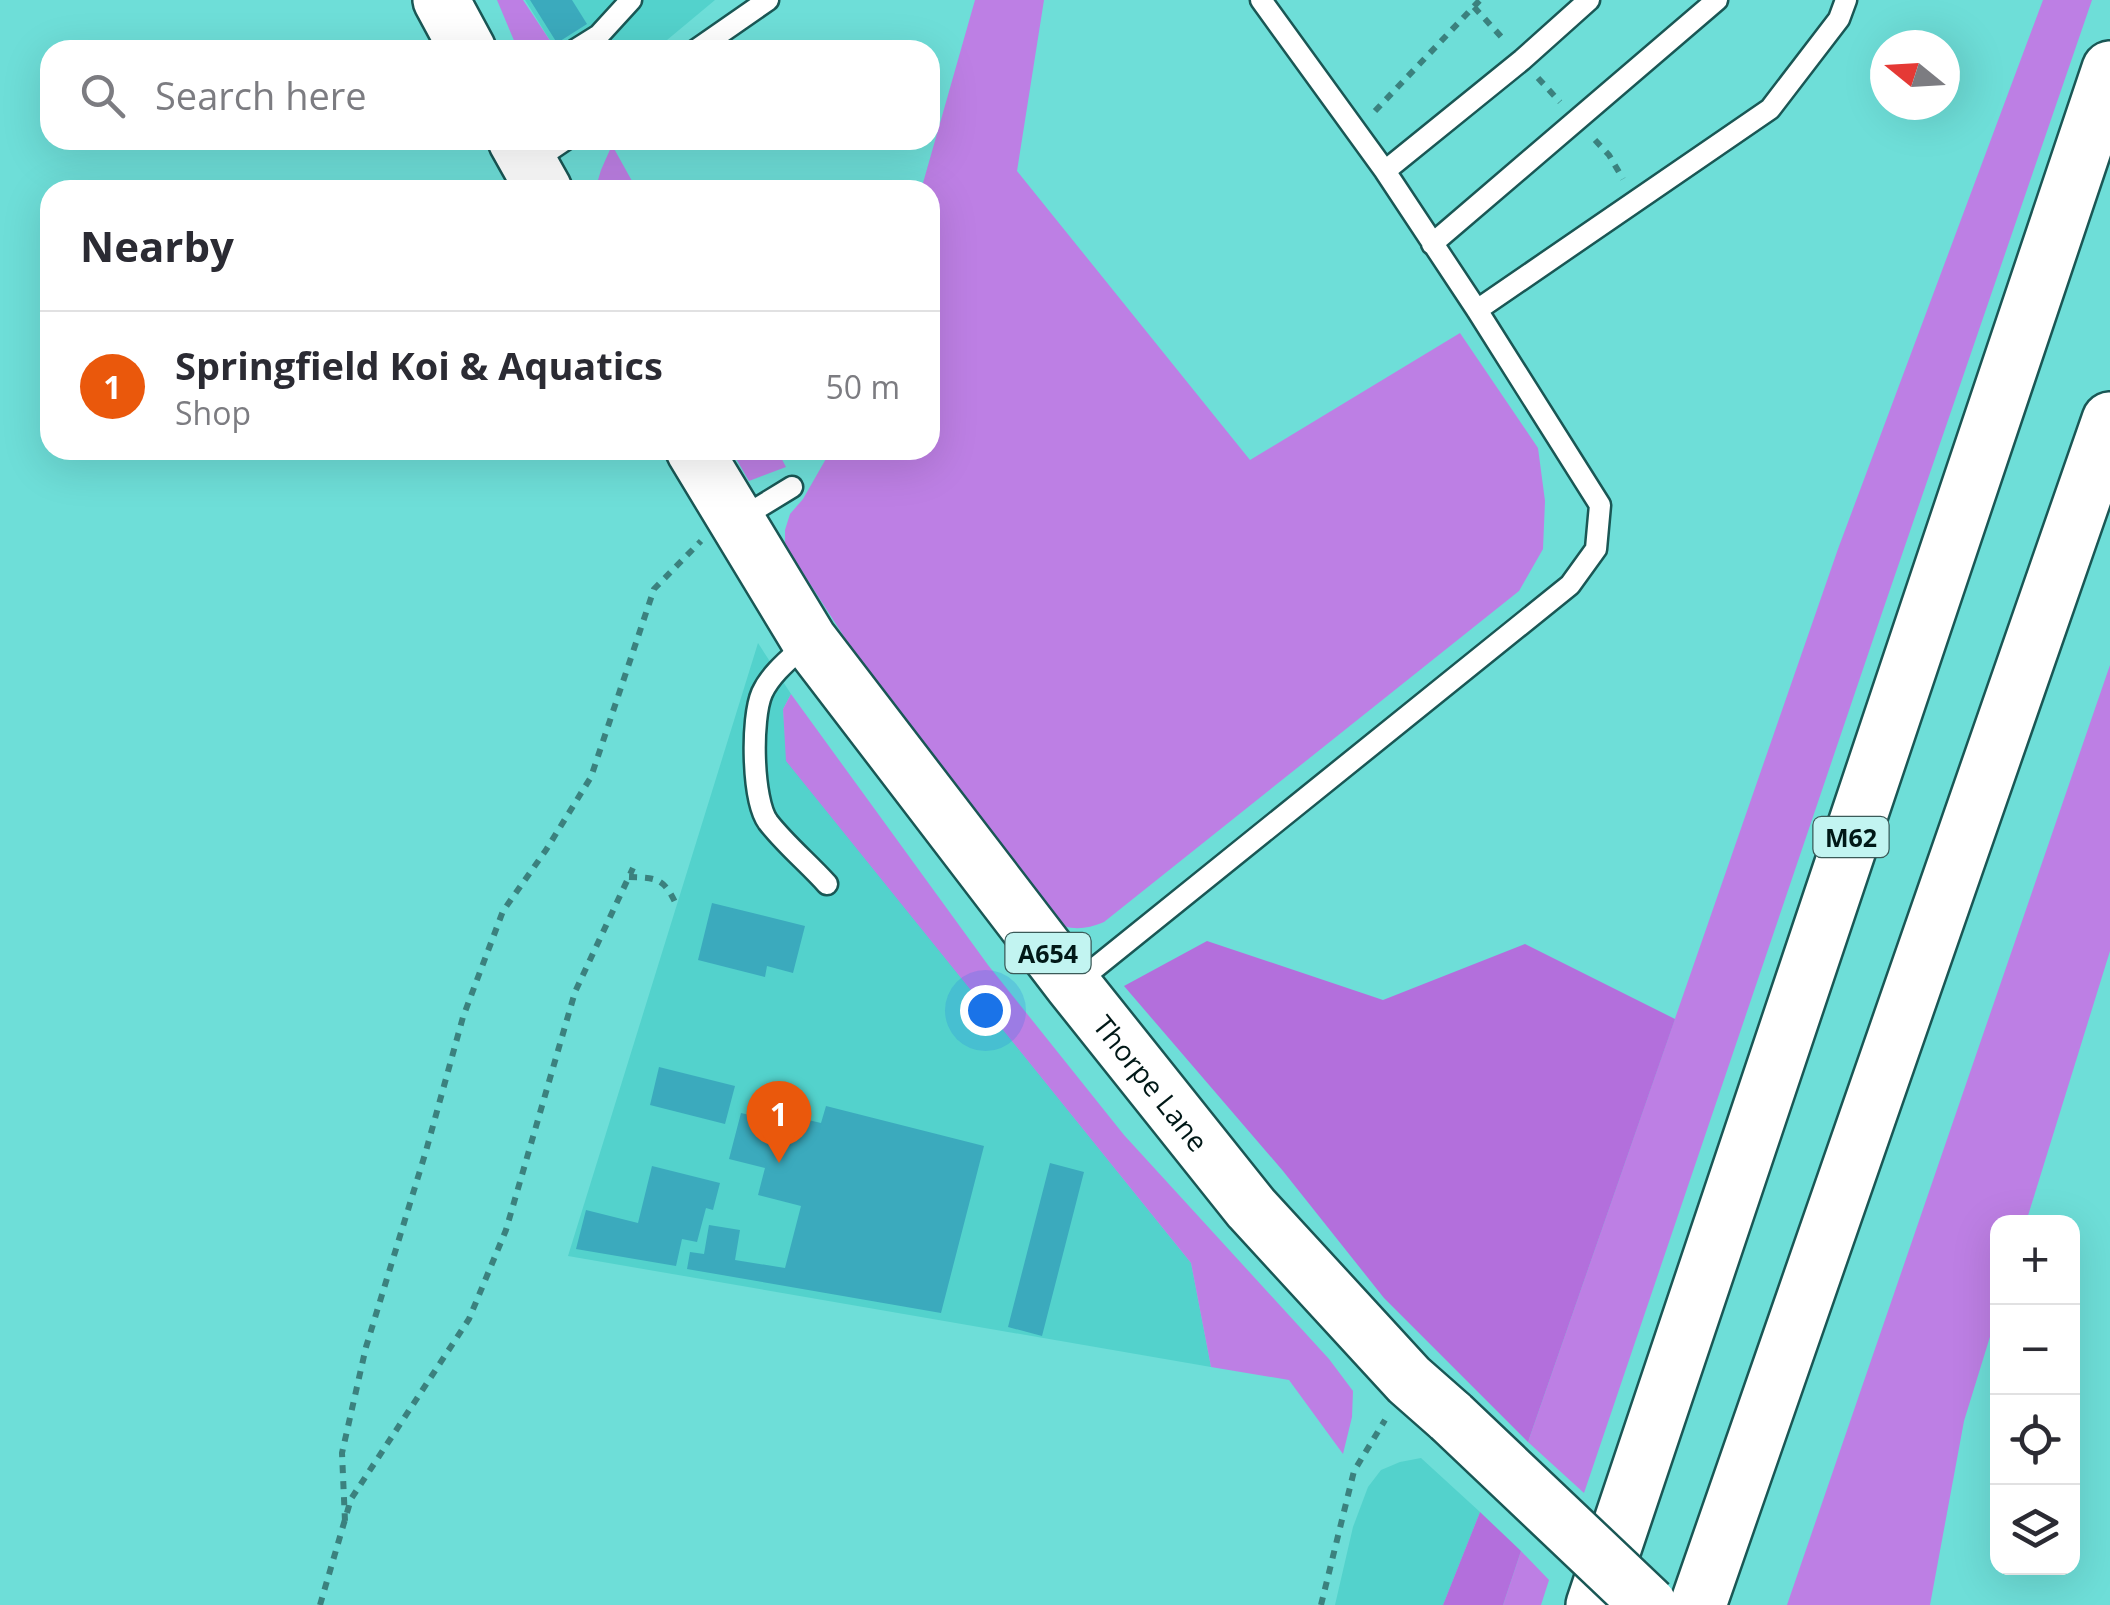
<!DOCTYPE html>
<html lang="en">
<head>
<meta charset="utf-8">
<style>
	:root { --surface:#fff; --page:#f7f7f7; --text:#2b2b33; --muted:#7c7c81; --line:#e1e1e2; --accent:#ea580c }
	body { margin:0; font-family:"Open Sans",sans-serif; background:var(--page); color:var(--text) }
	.controls { position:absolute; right:30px; bottom:30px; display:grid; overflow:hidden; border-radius:20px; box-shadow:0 10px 40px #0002 }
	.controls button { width:90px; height:90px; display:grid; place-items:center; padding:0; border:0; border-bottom:2px solid var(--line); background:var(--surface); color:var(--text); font:50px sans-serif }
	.compass { position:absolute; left:1870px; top:30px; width:90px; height:90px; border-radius:50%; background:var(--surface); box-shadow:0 10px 40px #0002; rotate:288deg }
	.you { position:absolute; left:985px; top:1010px; width:35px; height:35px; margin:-25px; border:8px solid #fff; border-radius:50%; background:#1a73e8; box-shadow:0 0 0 15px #1a73e833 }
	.badge { display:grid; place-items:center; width:65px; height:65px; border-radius:50%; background:var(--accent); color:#fff; font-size:32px; font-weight:700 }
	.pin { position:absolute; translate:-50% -82px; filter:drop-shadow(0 2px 5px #0008) }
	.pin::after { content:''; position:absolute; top:52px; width:35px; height:30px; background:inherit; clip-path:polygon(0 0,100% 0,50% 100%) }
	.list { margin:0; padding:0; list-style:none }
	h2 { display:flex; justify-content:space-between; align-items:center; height:130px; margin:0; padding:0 40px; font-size:42px }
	h2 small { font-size:32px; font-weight:400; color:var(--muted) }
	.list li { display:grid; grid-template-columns:65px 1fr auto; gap:30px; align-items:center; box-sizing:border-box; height:150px; padding:0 40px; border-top:2px solid var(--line) }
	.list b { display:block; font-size:38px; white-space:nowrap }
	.list p { margin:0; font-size:32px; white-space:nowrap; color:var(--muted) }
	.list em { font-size:32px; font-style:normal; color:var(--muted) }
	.icon { flex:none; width:55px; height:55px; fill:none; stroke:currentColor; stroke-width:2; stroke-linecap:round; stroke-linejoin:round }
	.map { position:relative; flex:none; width:2110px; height:1605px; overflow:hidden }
	.search { position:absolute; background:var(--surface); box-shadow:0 10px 40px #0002; left:40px; top:40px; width:900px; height:110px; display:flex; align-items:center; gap:25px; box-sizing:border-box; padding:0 35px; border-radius:30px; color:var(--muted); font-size:38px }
	.panel { position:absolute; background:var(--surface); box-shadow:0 10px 40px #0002; left:40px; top:180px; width:900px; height:280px; border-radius:30px }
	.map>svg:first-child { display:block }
	.built { fill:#53d2cc }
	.green { fill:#bd7fe4 }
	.forest { fill:#b36fdc }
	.building { fill:#3baabd }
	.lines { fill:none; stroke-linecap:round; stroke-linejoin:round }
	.service-casing { stroke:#1a5755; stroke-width:25 }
	.primary-casing { stroke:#1a5755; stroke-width:60 }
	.motorway-casing { stroke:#1a5755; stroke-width:60 }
	.path { stroke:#3b817e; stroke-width:6; stroke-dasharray:8 8; stroke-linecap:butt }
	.service { stroke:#fff; stroke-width:20 }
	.primary { stroke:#fff; stroke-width:55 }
	.motorway { stroke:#fff; stroke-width:55 }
	.primary-bridge-casing { stroke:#1a5755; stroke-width:60; stroke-linecap:butt }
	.primary-bridge { stroke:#fff; stroke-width:55 }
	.labels { text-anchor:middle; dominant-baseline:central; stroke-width:8; stroke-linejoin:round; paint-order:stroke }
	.shield { fill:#c2f4f1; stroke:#3b5a58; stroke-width:2.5 }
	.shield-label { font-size:25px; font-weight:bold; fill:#011817 }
	.street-label { font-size:28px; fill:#011817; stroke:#c2f4f1 }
</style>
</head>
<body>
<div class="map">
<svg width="2110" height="1605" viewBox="0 0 2110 1605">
	<rect width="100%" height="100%" fill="#6eded8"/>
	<path class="built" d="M 525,0 L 715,0 L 655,50 L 556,50 Z
		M 758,643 L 791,694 L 783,709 L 787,761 L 1191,1263 L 1211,1367 L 568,1256 Z
		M 1421,1458 L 1480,1512 L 1443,1605 L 1335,1605 L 1353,1527 L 1368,1487 L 1381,1470 L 1400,1462 Z"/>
	<path class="green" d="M 497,0 L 523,0 L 555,48 L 549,50 L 518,50 Z
		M 975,0 L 1044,0 L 1017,171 L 1250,460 L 1460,333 L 1538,448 L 1545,501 L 1543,549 L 1519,591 L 1104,922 C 1082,931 1069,930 1048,920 L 870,677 L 785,545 L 785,530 L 790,514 L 803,499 L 831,450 L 930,450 L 930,190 L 921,190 Z
		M 2043,0 L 2092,0 L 1883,610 L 1584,1493 L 1528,1442 L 1838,549 Z
		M 612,145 L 637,190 L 595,190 L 601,170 Z
		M 731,450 L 777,450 L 786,467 L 749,481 Z
		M 2110,665 L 2110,951 L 2026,1222 L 1998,1222 L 1997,1314 L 1964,1421 L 1930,1605 L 1787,1605 Z
		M 791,694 L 988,965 L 1124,1135 L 1329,1359 L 1353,1391 L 1352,1417 L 1343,1454 L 1289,1380 L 1211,1367 L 1191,1263 L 786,761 L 783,709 Z
		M 1521,1551 L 1549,1580 L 1541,1605 L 1503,1605 Z"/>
	<path class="forest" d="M 1207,941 L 1383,1000 L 1525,944 L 1675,1019 L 1528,1442 L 1384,1298 L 1283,1171 L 1124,986 Z
		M 1480,1512 L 1521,1551 L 1503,1605 L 1443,1605 Z"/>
	<path class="building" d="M 530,0 L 572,0 L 587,24 L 557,43 Z
		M 712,903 L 805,926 L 793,973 L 767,966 L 765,977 L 698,960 Z
		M 659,1067 L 735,1086 L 725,1124 L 650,1105 Z
		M 826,1106 L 984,1146 L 941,1313 L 687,1269 L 690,1252 L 704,1254 L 709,1225 L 740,1230 L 735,1260 L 785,1268 L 801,1206 L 758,1195 L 765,1168 L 729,1159 L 741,1113 L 776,1121 L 779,1113 L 821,1123 Z
		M 1050,1163 L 1084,1172 L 1042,1336 L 1008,1327 Z
		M 652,1166 L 720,1183 L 713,1210 L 706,1208 L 697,1242 L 682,1239 L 676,1266 L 576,1249 L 586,1210 L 638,1223 Z"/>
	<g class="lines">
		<g class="service-casing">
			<path id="service" d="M 575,50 L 599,35 L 631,0
				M 696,50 L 768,0
				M 531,163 L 565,140
				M 1385,171 L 1522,60 L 1589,0
				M 1432,244 L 1717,0
				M 1477,310 L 1770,109 L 1839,19 L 1846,0
				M 738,520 L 792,487
				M 808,642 C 792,657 771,673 762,693 C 751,718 752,800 768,822 C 785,844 808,863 827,884
				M 1075,984 L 1570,585 L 1596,549 L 1600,505 L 1477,310 L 1385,171 L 1261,0"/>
		</g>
		<g class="primary-casing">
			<g id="primary">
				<path d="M 441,0 L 468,50"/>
				<path d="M 516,140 L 544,190"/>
				<path id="s1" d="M 694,450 L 809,640 L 1073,985 L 1251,1208 L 1409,1380 L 1451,1417"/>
			</g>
		</g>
		<g class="motorway-casing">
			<path id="motorway" d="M 1594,1605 L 2110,69
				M 1698,1605 L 2110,420"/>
		</g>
		<path class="path" d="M 1474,7 L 1506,42
			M 1538,78 L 1560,102
			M 1375,111 L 1480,0
			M 1595,140 L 1609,155 L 1623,179
			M 629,877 C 655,878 663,877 675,902
			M 345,1521 L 342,1453 L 366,1347 L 426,1151 L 463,1017 L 503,911 L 546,850 L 591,777 L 654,589 L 701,541
			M 320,1605 L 351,1499 L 469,1319 L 506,1230 L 575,992 L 633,868
			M 1321,1605 L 1354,1471 L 1385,1420"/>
		<use href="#service" class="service"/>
		<use href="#primary" class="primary"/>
		<use href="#motorway" class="motorway"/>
		<g class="primary-bridge-casing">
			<path id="primary-bridge" d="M 1451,1417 L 1649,1605"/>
		</g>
		<use href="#primary-bridge" class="primary-bridge"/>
	</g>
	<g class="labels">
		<g class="shield">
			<rect x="1813.5" y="817" width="75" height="40" rx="8"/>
			<rect x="1005.5" y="933" width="85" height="40" rx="8"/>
		</g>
		<g class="shield-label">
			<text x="1851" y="837">M62</text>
			<text x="1048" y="953">A654</text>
		</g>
		<g class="street-label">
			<text stroke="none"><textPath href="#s1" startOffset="782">Thorpe Lane</textPath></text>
		</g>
	</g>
</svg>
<div class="controls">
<button>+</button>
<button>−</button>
<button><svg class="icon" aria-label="locate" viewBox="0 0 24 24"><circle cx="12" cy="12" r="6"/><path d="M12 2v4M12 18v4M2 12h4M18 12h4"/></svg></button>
<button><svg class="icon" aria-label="layers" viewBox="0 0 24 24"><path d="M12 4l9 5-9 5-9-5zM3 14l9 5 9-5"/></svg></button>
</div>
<svg class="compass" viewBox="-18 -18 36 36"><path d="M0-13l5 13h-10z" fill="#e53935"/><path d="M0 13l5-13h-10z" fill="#7c7c81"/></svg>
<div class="you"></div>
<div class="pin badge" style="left:779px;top:1163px">1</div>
<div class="search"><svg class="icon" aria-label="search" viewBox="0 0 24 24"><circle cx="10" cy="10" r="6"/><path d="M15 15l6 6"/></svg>Search here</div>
<section class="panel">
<h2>Nearby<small></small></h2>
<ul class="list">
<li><span class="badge">1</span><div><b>Springfield Koi &amp; Aquatics</b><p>Shop</p></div><em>50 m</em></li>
</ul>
</section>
</div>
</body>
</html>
